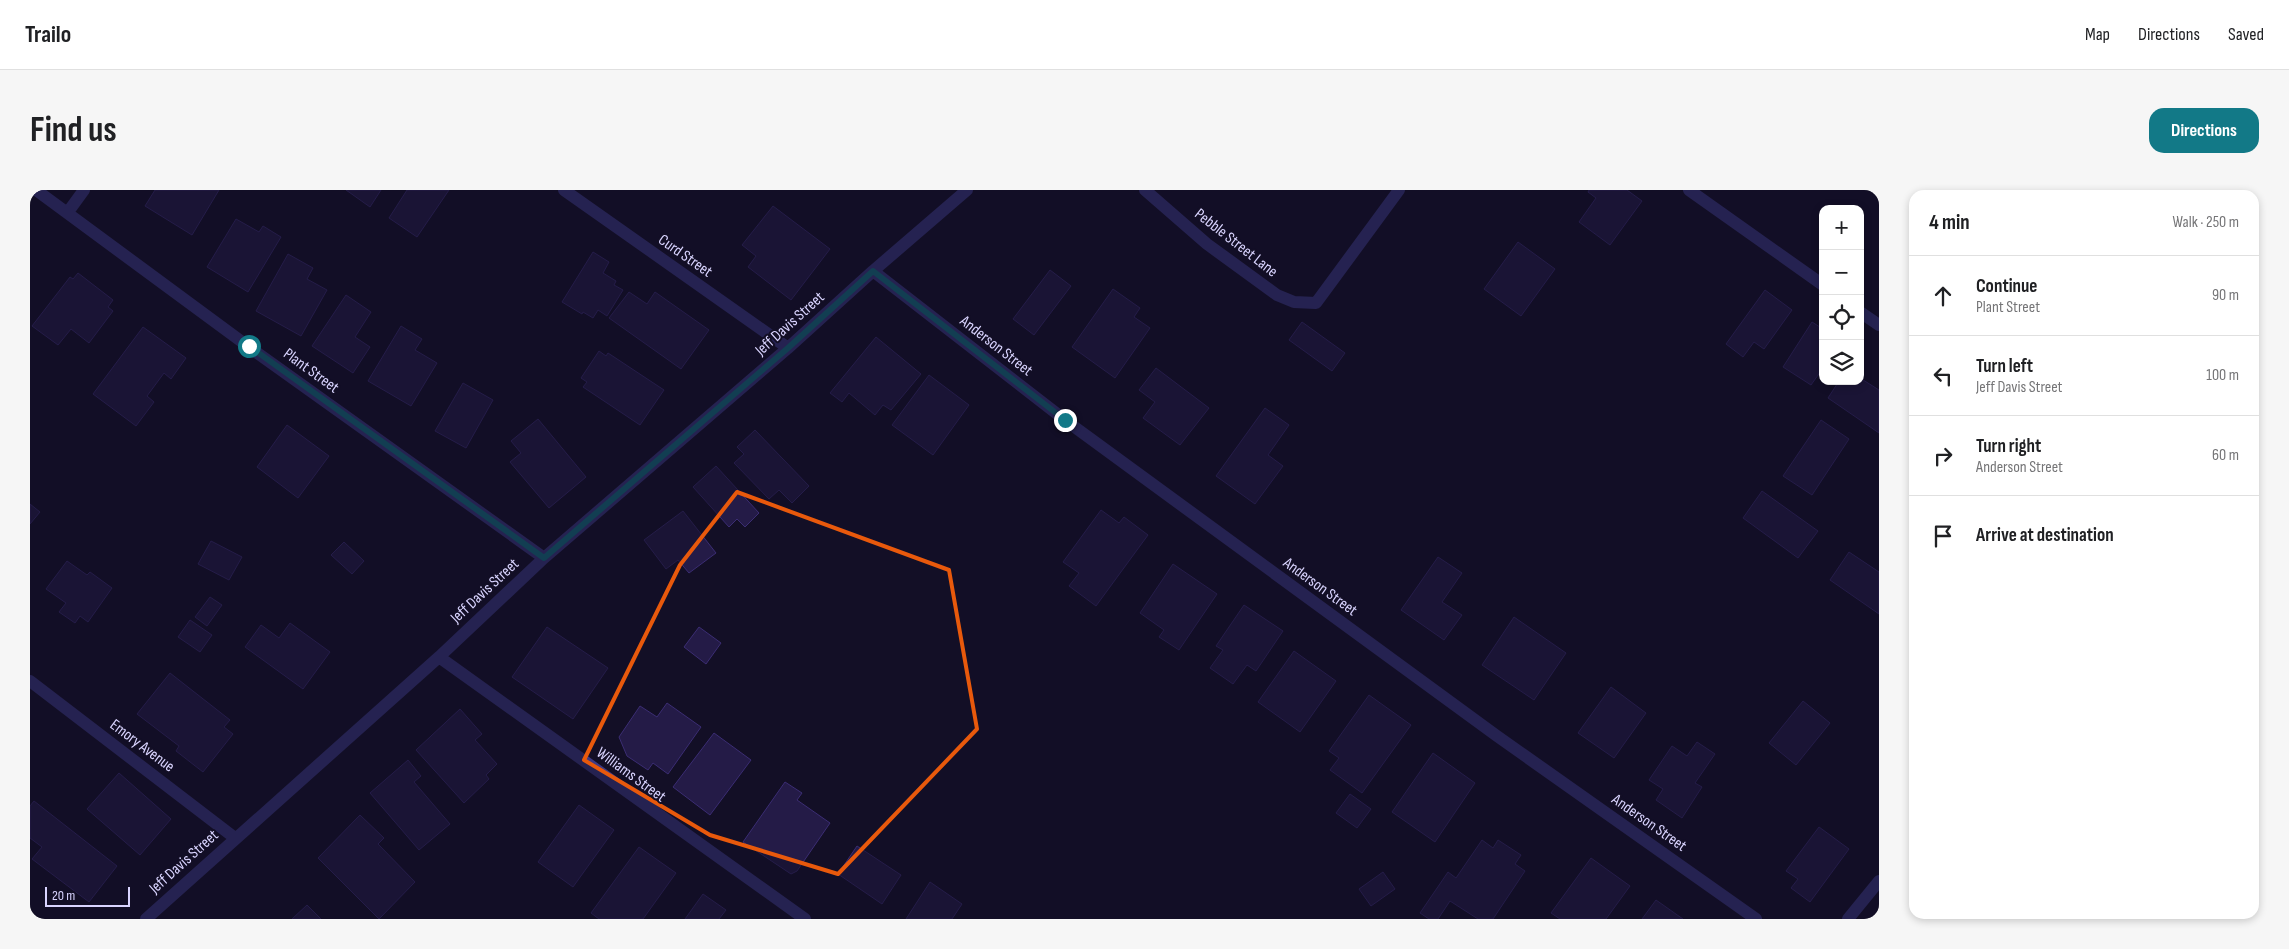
<!DOCTYPE html>
<html lang="en">
<head>
<meta charset="utf-8">
<style>
	:root { --surface:#fff; --page:#f6f6f6; --text:#202124; --muted:#757577; --line:#e0e0e0; --accent:#127987 }
	body { margin:0; font-family:"Sofia Sans Condensed",sans-serif; background:var(--page); color:var(--text) }
	.controls { position:absolute; right:15px; top:15px; display:grid; overflow:hidden; border-radius:10px; box-shadow:0 2px 8px #0003 }
	.controls button { width:45px; height:45px; display:grid; place-items:center; padding:0; border:0; border-bottom:1px solid var(--line); background:var(--surface); color:var(--text); font:25px sans-serif }
	.scale { position:absolute; left:15px; bottom:12px; width:85px; box-sizing:border-box; padding-left:5px; border:2px solid #d9d4ff; border-top:0; font-size:14px; line-height:18px; white-space:nowrap; color:#d9d4ff; -webkit-text-stroke:4px #130f26; paint-order:stroke }
	.stop { position:absolute; width:15px; height:15px; margin:-11px; border:4px solid #127987; border-radius:50%; background:#fff }
	.stop.end { background:#127987; border-color:#fff; box-shadow:0 1px 5px #0008 }
	.list { margin:0; padding:0; list-style:none }
	h2 { display:flex; justify-content:space-between; align-items:center; height:65px; margin:0; padding:0 20px; font-size:21px }
	h2 small { font-size:16px; font-weight:400; color:var(--muted) }
	.list li { display:grid; grid-template-columns:32px 1fr auto; gap:15px; align-items:center; box-sizing:border-box; height:80px; padding:0 20px; border-top:1px solid var(--line) }
	.list b { display:block; font-size:19px; white-space:nowrap }
	.list p { margin:0; font-size:16px; white-space:nowrap; color:var(--muted) }
	.list em { font-size:16px; font-style:normal; color:var(--muted) }
	.icon { flex:none; width:28px; height:28px; fill:none; stroke:currentColor; stroke-width:2; stroke-linecap:round; stroke-linejoin:round }
	.map { position:relative; flex:none; width:1849px; height:729px; overflow:hidden; border-radius:15px }
	header { display:flex; align-items:center; gap:30px; box-sizing:border-box; height:70px; padding:0 25px; background:var(--surface); border-bottom:1px solid var(--line) }
	header strong { font-size:24px }
	nav { display:flex; gap:28px; margin-inline-start:auto; font-size:18px }
	.intro { display:flex; align-items:center; justify-content:space-between; box-sizing:border-box; height:120px; padding:0 30px }
	h1 { margin:0; font-size:35px }
	.button { padding:12px 22px; border-radius:15px; background:var(--accent); color:#fff; font-size:18px; font-weight:700 }
	main { display:flex; gap:30px; padding:0 30px }
	aside { flex:1; background:var(--surface); border-radius:15px; box-shadow:0 2px 8px #0003 }
	.map>svg:first-child { display:block }
	.building { fill:#241b47; stroke:#3b2d73 }
	.lines { fill:none; stroke-linecap:round; stroke-linejoin:round }
	.minor { stroke:#3d3a85; stroke-width:12 }
	.route { stroke:#127987; stroke-width:6 }
	.marked { fill:none; stroke:#e8590c; stroke-width:4; stroke-linejoin:round }
	.labels { text-anchor:middle; dominant-baseline:central; stroke-width:4; stroke-linejoin:round; paint-order:stroke }
	.street-label { font-size:16px; fill:#d9d4ff; stroke:#130f26 }
</style>
</head>
<body>
<header>
<strong>Trailo</strong>
<nav><a>Map</a><a>Directions</a><a>Saved</a></nav>
</header>
<div class="intro"><h1>Find us</h1><a class="button">Directions</a></div>
<main>
<div class="map">
<svg width="1849" height="729" viewBox="0 0 1849 729">
	<rect width="100%" height="100%" fill="#130f26"/>
	<path class="building" d="M 125,0 L 189,0 L 162,45 L 115,16 Z
		M 316,0 L 351,0 L 340,17 Z
		M 377,0 L 419,0 L 387,47 L 359,28 Z
		M 1559,0 L 1597,0 L 1612,11 L 1580,55 L 1549,32 L 1566,8 L 1558,2 Z
		M 743,16 L 800,59 L 761,110 L 718,77 L 726,66 L 712,55 Z
		M 206,29 L 229,42 L 233,36 L 251,47 L 218,102 L 177,77 Z
		M 1488,52 L 1525,79 L 1491,126 L 1454,99 Z
		M 563,62 L 579,72 L 573,83 L 586,91 L 584,95 L 593,100 L 577,126 L 568,120 L 563,128 L 553,122 L 552,124 L 532,112 Z
		M 258,64 L 283,78 L 277,89 L 297,100 L 271,146 L 226,121 Z
		M 1020,80 L 1041,96 L 1004,145 L 983,129 Z
		M 48,83 L 83,110 L 78,117 L 83,121 L 59,153 L 41,139 L 28,155 L 2,136 L 40,87 L 43,89 Z
		M 1083,99 L 1110,118 L 1104,127 L 1120,138 L 1085,188 L 1042,157 Z
		M 1735,100 L 1762,120 L 1734,159 L 1724,152 L 1713,167 L 1696,154 Z
		M 599,102 L 617,114 L 625,102 L 679,140 L 651,179 L 579,128 Z
		M 316,105 L 341,122 L 325,147 L 340,157 L 323,183 L 282,156 Z
		M 1272,132 L 1315,163 L 1302,181 L 1259,150 Z
		M 1782,132 L 1793,139 L 1793,178 L 1781,195 L 1753,177 Z
		M 371,136 L 392,149 L 385,160 L 407,173 L 381,216 L 338,191 Z
		M 113,137 L 156,168 L 141,189 L 134,183 L 117,206 L 124,212 L 106,236 L 63,204 Z
		M 846,147 L 891,184 L 861,220 L 853,215 L 845,225 L 819,203 L 812,212 L 800,203 Z
		M 569,161 L 576,166 L 578,163 L 634,200 L 610,235 L 553,197 L 557,192 L 551,188 Z
		M 1126,178 L 1179,218 L 1150,255 L 1113,228 L 1125,212 L 1109,200 Z
		M 899,185 L 939,215 L 903,265 L 862,235 Z
		M 1830,188 L 1849,200 L 1849,243 L 1798,208 L 1809,191 L 1830,191 Z
		M 433,193 L 463,210 L 436,258 L 405,241 Z
		M 1235,218 L 1259,235 L 1238,265 L 1253,276 L 1225,314 L 1186,286 Z
		M 508,229 L 556,287 L 519,318 L 480,272 L 491,263 L 481,251 Z
		M 1791,230 L 1819,249 L 1782,305 L 1753,286 Z
		M 257,235 L 299,266 L 268,308 L 227,277 Z
		M 725,240 L 779,296 L 762,313 L 749,300 L 739,309 L 704,273 L 714,264 L 707,257 Z
		M 686,276 L 729,323 L 715,337 L 707,329 L 699,337 L 663,297 Z
		M 1732,301 L 1788,341 L 1768,368 L 1713,328 Z
		M 0,314 L 10,322 L 0,334 Z
		M 1071,320 L 1089,333 L 1094,327 L 1118,345 L 1066,416 L 1039,396 L 1049,383 L 1033,372 Z
		M 653,321 L 686,363 L 659,383 L 648,370 L 636,379 L 614,350 Z
		M 181,351 L 212,367 L 199,390 L 168,374 Z
		M 314,352 L 334,371 L 322,384 L 301,365 Z
		M 1819,362 L 1849,382 L 1849,424 L 1800,390 Z
		M 1408,367 L 1432,383 L 1412,412 L 1432,425 L 1414,450 L 1371,420 Z
		M 37,371 L 57,385 L 60,382 L 82,398 L 58,432 L 50,426 L 45,433 L 29,422 L 36,413 L 16,399 Z
		M 1143,374 L 1187,404 L 1149,460 L 1129,447 L 1134,440 L 1110,423 Z
		M 180,407 L 192,415 L 177,436 L 165,427 Z
		M 1214,415 L 1253,441 L 1226,481 L 1217,475 L 1203,494 L 1180,478 L 1193,460 L 1186,456 Z
		M 1484,427 L 1536,463 L 1504,510 L 1452,475 Z
		M 160,430 L 182,445 L 170,462 L 148,447 Z
		M 260,433 L 300,462 L 273,499 L 215,457 L 231,435 L 249,448 Z
		M 517,437 L 578,478 L 543,529 L 482,487 Z
		M 669,437 L 691,453 L 676,474 L 654,457 Z
		M 1264,461 L 1306,491 L 1270,542 L 1228,512 Z
		M 140,483 L 200,530 L 194,537 L 203,544 L 173,582 L 146,561 L 149,556 L 107,524 Z
		M 1581,497 L 1616,523 L 1584,568 L 1548,543 Z
		M 1339,505 L 1381,535 L 1332,603 L 1300,580 L 1309,568 L 1299,561 Z
		M 1773,511 L 1800,533 L 1766,575 L 1739,553 Z
		M 637,513 L 671,537 L 638,584 L 623,573 L 618,580 L 597,566 L 589,547 L 610,516 L 627,527 Z
		M 430,519 L 452,544 L 445,550 L 467,574 L 456,585 L 459,589 L 434,613 L 386,560 Z
		M 684,543 L 721,570 L 680,625 L 643,597 Z
		M 1667,552 L 1685,564 L 1665,593 L 1672,597 L 1652,628 L 1626,610 L 1633,599 L 1619,590 L 1642,556 L 1657,566 Z
		M 1403,563 L 1445,593 L 1405,652 L 1362,622 Z
		M 378,570 L 391,586 L 384,592 L 420,634 L 389,660 L 340,603 Z
		M 89,583 L 141,629 L 110,665 L 57,619 Z
		M 755,592 L 772,603 L 767,610 L 800,633 L 767,681 L 761,684 L 713,652 Z
		M 1320,604 L 1341,619 L 1327,638 L 1306,623 Z
		M 4,611 L 87,676 L 59,712 L 2,669 L 12,657 L 0,648 L 0,616 Z
		M 549,615 L 584,640 L 543,697 L 508,672 Z
		M 330,625 L 354,648 L 348,654 L 385,692 L 349,729 L 288,668 Z
		M 1789,637 L 1819,659 L 1780,712 L 1761,698 L 1768,689 L 1756,681 Z
		M 1452,650 L 1463,658 L 1468,650 L 1491,665 L 1485,674 L 1495,681 L 1463,729 L 1448,729 L 1420,711 L 1408,729 L 1399,729 L 1390,723 L 1418,682 L 1426,688 Z
		M 827,656 L 871,685 L 852,714 L 808,684 Z
		M 609,657 L 646,683 L 613,729 L 569,729 L 561,723 Z
		M 1561,668 L 1600,696 L 1576,729 L 1530,729 L 1521,723 Z
		M 1353,682 L 1365,699 L 1341,716 L 1329,699 Z
		M 900,692 L 932,714 L 922,729 L 876,729 Z
		M 673,704 L 696,720 L 689,729 L 655,729 Z
		M 1626,710 L 1653,729 L 1612,729 Z
		M 277,715 L 291,729 L 262,729 Z"/>
	<g class="lines">
		<path class="minor" d="M 6,0 L 219,157 L 514,368
			M 534,0 L 758,158
			M 1115,0 L 1177,54 L 1247,105 L 1264,112 L 1286,113 L 1369,0
			M 1659,0 L 1793,95
			M 38,22 L 54,0
			M 843,81 L 1035,230 L 1467,546 L 1726,729
			M 1830,122 L 1849,135
			M 409,467 L 775,729
			M 0,491 L 205,648
			M 116,729 L 409,467 L 514,368 L 758,158 L 843,81 L 937,0
			M 1818,729 L 1849,691"/>
	</g>
	<g class="lines">
		<path class="route" d="M 219,156 L 514,368 L 758,158 L 843,81 L 1035,230"/>
	</g>
	<path d="M0 0H1849V729H0ZM 707,302 L 919,380 L 947,539 L 808,684 L 680,645 L 554,570 L 650,375 Z" fill="#130f26" fill-opacity=".55" fill-rule="evenodd"/>
	<path class="marked" d="M 707,302 L 919,380 L 947,539 L 808,684 L 680,645 L 554,570 L 650,375 Z"/>
	<g class="labels">
		<g class="street-label">
			<text transform="translate(1206 53) rotate(38)">Pebble Street Lane</text>
			<text transform="translate(655 66) rotate(35)">Curd Street</text>
			<text transform="translate(760 134) rotate(-42)">Jeff Davis Street</text>
			<text transform="translate(966 156) rotate(38)">Anderson Street</text>
			<text transform="translate(281 181) rotate(36)">Plant Street</text>
			<text transform="translate(1290 397) rotate(36)">Anderson Street</text>
			<text transform="translate(455 401) rotate(-43)">Jeff Davis Street</text>
			<text transform="translate(112 556) rotate(37)">Emory Avenue</text>
			<text transform="translate(601 585) rotate(36)">Williams Street</text>
			<text transform="translate(1619 633) rotate(35)">Anderson Street</text>
			<text transform="translate(154 672) rotate(-42)">Jeff Davis Street</text>
		</g>
	</g>
</svg>
<div class="controls">
<button>+</button>
<button>−</button>
<button><svg class="icon" aria-label="locate" viewBox="0 0 24 24"><circle cx="12" cy="12" r="6"/><path d="M12 2v4M12 18v4M2 12h4M18 12h4"/></svg></button>
<button><svg class="icon" aria-label="layers" viewBox="0 0 24 24"><path d="M12 4l9 5-9 5-9-5zM3 14l9 5 9-5"/></svg></button>
</div>
<div class="scale">20 m</div>
<div class="stop" style="left:219px;top:156px"></div>
<div class="stop end" style="left:1035px;top:230px"></div>
</div>
<aside>
<h2>4 min<small>Walk · 250 m</small></h2>
<ul class="list">
<li><svg class="icon" aria-label="ahead" viewBox="0 0 24 24"><path d="M12 20V5M6 11l6-6 6 6"/></svg><div><b>Continue</b><p>Plant Street</p></div><em>90 m</em></li>
<li><svg class="icon" aria-label="left" viewBox="0 0 24 24"><path d="M17 20v-9H6M10 6l-5 5 5 5"/></svg><div><b>Turn left</b><p>Jeff Davis Street</p></div><em>100 m</em></li>
<li><svg class="icon" aria-label="right" viewBox="0 0 24 24"><path d="M7 20v-9h11M14 6l5 5-5 5"/></svg><div><b>Turn right</b><p>Anderson Street</p></div><em>60 m</em></li>
<li><svg class="icon" aria-label="arrive" viewBox="0 0 24 24"><path d="M6 21V4h12l-3 4 3 4H6"/></svg><div><b>Arrive at destination</b></div></li>
</ul>
</aside>
</main>
</body>
</html>
